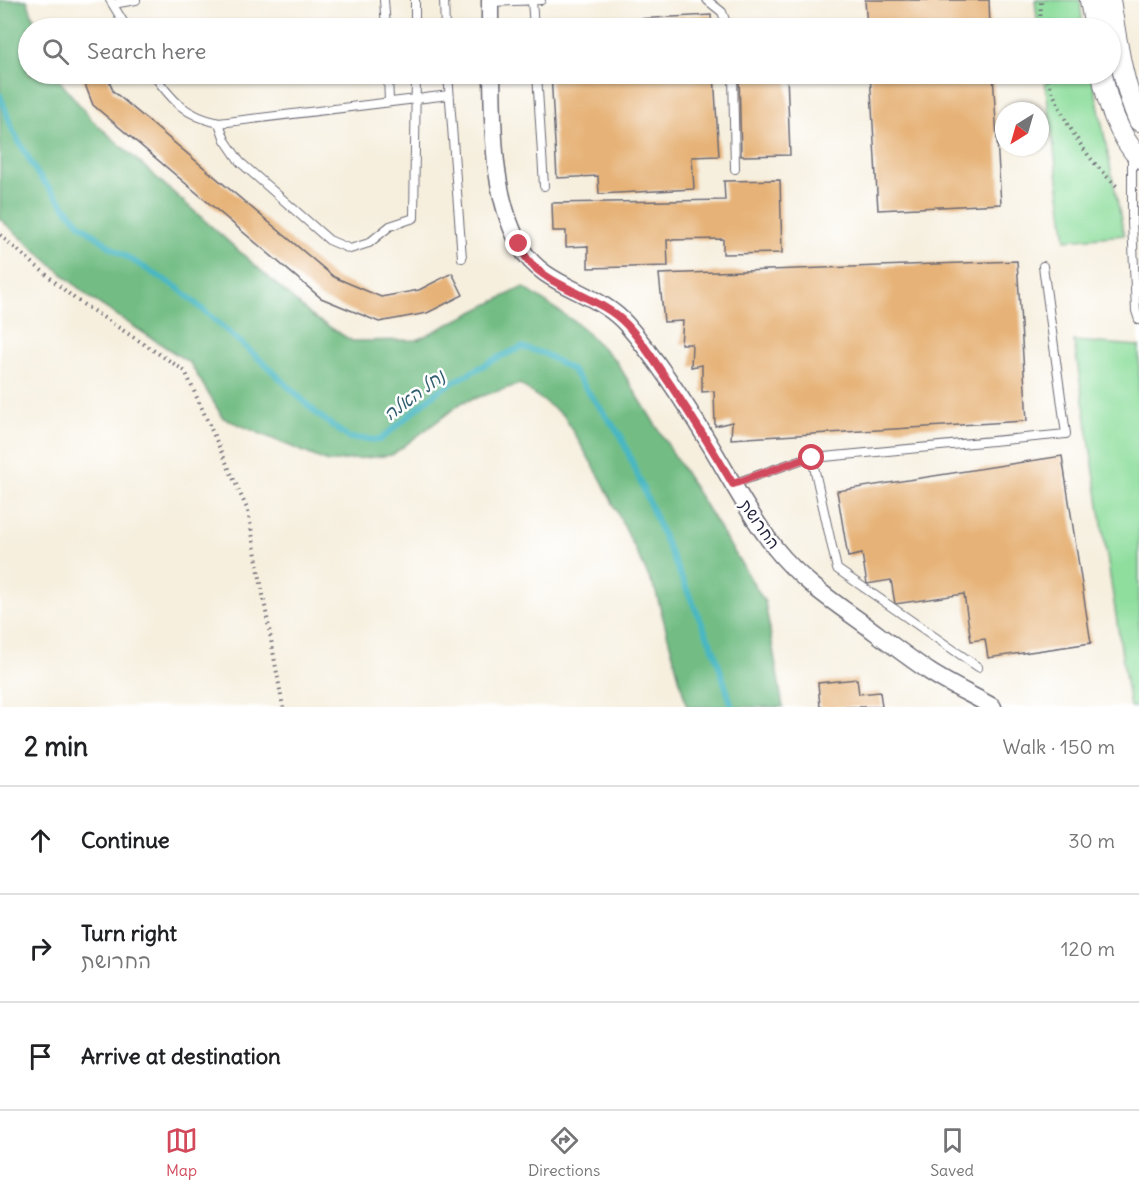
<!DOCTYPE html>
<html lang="en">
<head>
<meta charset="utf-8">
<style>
	:root { --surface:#fff; --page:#f2f2f2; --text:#202124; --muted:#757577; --line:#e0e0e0; --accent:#d1495b }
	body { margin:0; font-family:Delius,"Playpen Sans Hebrew",sans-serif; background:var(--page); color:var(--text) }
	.compass { position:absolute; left:995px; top:102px; width:54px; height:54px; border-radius:50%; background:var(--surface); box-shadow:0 2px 4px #0004; rotate:217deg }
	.stop { position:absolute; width:18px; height:18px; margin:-14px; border:4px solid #d1495b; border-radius:50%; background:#fff }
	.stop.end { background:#d1495b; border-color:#fff; box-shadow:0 2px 6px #0008 }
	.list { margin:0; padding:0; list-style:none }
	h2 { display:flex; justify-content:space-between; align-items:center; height:78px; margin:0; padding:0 24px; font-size:26px }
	h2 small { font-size:20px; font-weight:400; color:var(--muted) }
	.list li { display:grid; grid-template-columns:39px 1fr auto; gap:18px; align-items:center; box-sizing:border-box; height:108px; padding:0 24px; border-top:2px solid var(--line) }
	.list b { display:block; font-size:22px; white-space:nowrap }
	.list p { margin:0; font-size:20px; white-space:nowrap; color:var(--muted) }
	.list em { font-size:20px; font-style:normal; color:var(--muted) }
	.icon { flex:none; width:33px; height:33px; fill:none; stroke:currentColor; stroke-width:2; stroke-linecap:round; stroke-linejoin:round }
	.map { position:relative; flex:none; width:1139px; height:707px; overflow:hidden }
	.search { position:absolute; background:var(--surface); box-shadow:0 2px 4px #0004; left:18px; right:18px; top:18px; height:66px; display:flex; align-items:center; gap:15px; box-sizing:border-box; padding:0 21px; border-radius:33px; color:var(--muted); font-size:22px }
	.sheet { height:402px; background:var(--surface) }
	nav { display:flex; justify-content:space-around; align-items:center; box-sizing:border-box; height:84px; border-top:2px solid var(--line); background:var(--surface); font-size:16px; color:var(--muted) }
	nav a { display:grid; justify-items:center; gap:3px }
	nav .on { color:var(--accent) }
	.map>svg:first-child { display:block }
	.green { fill:#8fde9e; stroke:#58806c; stroke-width:1.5 }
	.forest { fill:#73bd85; stroke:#4a7060; stroke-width:1.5 }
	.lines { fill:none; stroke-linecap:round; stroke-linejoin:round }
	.stream { stroke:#49b7c3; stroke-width:6 }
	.building { fill:#e6b277 }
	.service-casing { stroke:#6c6a74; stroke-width:10 }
	.minor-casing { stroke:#6c6a74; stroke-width:19 }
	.tertiary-casing { stroke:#6c6a74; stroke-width:22 }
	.path { stroke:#6c6a74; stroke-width:4; stroke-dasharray:1.5 4.5; stroke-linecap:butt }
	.service { stroke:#fff; stroke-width:8 }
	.minor { stroke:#fff; stroke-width:16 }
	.tertiary { stroke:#fff; stroke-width:20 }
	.route { stroke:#d1495b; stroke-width:8 }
	.labels { text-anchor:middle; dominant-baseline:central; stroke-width:5; stroke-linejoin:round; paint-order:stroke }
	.street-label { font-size:16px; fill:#22223b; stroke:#fff }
	.water-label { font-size:18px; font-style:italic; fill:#325e71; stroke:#fff }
</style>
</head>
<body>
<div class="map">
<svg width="1139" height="707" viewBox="0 0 1139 707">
	<rect width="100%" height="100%" fill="#fff"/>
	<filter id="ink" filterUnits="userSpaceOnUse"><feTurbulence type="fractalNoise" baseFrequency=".0167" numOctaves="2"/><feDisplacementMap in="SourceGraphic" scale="12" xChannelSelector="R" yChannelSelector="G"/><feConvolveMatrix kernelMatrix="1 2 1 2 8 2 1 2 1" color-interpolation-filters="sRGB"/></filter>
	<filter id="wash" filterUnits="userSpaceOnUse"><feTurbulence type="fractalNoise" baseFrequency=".008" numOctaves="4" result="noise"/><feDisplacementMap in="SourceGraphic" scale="24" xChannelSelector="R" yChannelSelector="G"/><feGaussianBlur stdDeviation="1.35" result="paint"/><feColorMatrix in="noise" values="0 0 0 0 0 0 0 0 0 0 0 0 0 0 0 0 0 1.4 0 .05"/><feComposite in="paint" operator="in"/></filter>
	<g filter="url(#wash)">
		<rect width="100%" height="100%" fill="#f6efde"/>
		<path class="green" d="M 1035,0 L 1080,0 L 1083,28 L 1038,28 Z
			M 1044,74 L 1092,74 L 1124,235 L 1066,240 Z
			M 1074,341 L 1139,346 L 1139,707 L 1130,707 Z"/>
		<path class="forest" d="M 0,0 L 27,0 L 37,28 L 28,28 L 28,74 L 54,74 L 92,120 L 313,317 L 352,341 L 417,340 L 523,287 L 578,324 L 616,361 L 765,602 L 783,707 L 687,707 L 656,592 L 601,479 L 564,416 L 520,384 L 463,402 L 392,455 L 328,462 L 223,418 L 190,363 L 90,298 L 0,219 Z"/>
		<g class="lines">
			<path class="stream" d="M 0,95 L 13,131 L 38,175 L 80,224 L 112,248 L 178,288 L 265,364 L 317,414 L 349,438 L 380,440 L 438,391 L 495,359 L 522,347 L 545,354 L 572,370 L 621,436 L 667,545 L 715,653 L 732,707"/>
		</g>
		<g id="blocks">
			<path class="building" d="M 865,0 L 989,0 L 990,28 L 867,28 Z
				M 711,15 L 712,28 L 540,28 L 540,24 Z
				M 81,74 L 107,74 L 113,91 L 334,277 L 381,297 L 419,290 L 452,273 L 463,295 L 427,313 L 379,322 L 321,298 L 93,105 Z
				M 551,74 L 714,74 L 719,156 L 692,157 L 694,189 L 599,194 L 598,176 L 557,178 Z
				M 739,74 L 787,74 L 790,155 L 741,156 Z
				M 870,74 L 993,74 L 1001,204 L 878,210 Z
				M 780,180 L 782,253 L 723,254 L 723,239 L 667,240 L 668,266 L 588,268 L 588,246 L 566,247 L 566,231 L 553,231 L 552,203 L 725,200 L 724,181 Z
				M 1017,261 L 1027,421 L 731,439 L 732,422 L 715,426 L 714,391 L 702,392 L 702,365 L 691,367 L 692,344 L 681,344 L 683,321 L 664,322 L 659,274 Z
				M 1062,456 L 1091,643 L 988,658 L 985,639 L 971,641 L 964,594 L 895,604 L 891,580 L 867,584 L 862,554 L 848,557 L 837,491 Z
				M 857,679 L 859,694 L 880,692 L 882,707 L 820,707 L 818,683 Z"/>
		</g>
	</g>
	<g filter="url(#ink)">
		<use href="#blocks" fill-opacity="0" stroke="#6c6a74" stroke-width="1.5"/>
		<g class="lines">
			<g class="service-casing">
				<path id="service" d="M 110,0 L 127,28
					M 384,0 L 386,28
					M 415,0 L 415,28
					M 444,0 L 445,28
					M 532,0 L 534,28
					M 707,0 L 722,12 L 728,28
					M 490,2 L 541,0
					M 113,4 L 136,0
					M 153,74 C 172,100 185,116 219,123 L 449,95
					M 388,74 L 389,102
					M 448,74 L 462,258
					M 537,74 L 544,186
					M 733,74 L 735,169
					M 219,123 L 225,140 L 240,162 L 329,240 L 350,249 L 369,243 L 390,226 L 414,218 L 416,74
					M 1132,153 L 1132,222 L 1136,311 L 1139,320
					M 812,458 L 837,569 L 978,667
					M 733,484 L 803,459 L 1066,434 L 1043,266"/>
			</g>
			<g class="minor-casing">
				<path id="minor" d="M 490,0 L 490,28
					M 492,74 C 493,131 492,194 520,246 C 543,288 597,290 627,325 C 659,362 687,406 712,448 C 732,482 751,517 775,548 C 798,577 829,599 860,621 C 883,638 906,656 930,672 C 950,685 972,695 993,707"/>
			</g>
			<g class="tertiary-casing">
				<path id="tertiary" d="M 1090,0 L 1095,28
					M 1110,0 C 1117,42 1122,82 1139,121
					M 1102,74 C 1107,103 1119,136 1139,158"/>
			</g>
			<path class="path" d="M 1040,28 L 1041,0
				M 1046,74 C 1060,116 1085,159 1119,188
				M 0,235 L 75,299 L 185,371 L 248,511 L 283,707"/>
			<use href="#service" class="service"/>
			<use href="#minor" class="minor"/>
			<use href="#tertiary" class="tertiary"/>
		</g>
	</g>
	<g class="lines" filter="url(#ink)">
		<path class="route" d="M 519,244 C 521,249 524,255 528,260 C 551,289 600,296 627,325 C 643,342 656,364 670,384 C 692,417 713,450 733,484 L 803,459 L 812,458"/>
	</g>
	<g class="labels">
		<g class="street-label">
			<text transform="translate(760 524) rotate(55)">החרושת</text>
		</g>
		<g class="water-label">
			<text transform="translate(414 395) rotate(-37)">נחל האלה</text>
		</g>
	</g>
</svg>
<svg class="compass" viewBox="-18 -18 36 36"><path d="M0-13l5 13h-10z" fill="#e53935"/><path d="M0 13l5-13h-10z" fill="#757577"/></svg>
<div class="stop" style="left:812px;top:458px"></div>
<div class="stop end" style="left:519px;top:244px"></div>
<div class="search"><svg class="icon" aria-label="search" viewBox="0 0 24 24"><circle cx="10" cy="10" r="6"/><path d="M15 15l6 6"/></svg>Search here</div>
</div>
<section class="sheet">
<h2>2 min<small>Walk · 150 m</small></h2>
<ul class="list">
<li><svg class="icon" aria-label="ahead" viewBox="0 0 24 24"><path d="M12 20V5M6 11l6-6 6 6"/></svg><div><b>Continue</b></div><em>30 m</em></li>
<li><svg class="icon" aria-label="right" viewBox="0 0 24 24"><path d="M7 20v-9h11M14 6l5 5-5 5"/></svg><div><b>Turn right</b><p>החרושת</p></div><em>120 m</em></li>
<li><svg class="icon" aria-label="arrive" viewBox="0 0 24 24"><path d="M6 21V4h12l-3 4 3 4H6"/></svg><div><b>Arrive at destination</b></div></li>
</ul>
</section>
<nav>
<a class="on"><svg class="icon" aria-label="map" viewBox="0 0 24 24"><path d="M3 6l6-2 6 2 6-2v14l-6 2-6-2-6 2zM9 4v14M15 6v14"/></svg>Map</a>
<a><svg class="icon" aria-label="directions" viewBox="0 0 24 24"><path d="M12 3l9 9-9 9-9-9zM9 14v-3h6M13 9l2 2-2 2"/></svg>Directions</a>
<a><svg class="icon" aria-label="saved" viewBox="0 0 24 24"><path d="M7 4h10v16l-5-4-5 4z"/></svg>Saved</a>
</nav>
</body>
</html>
